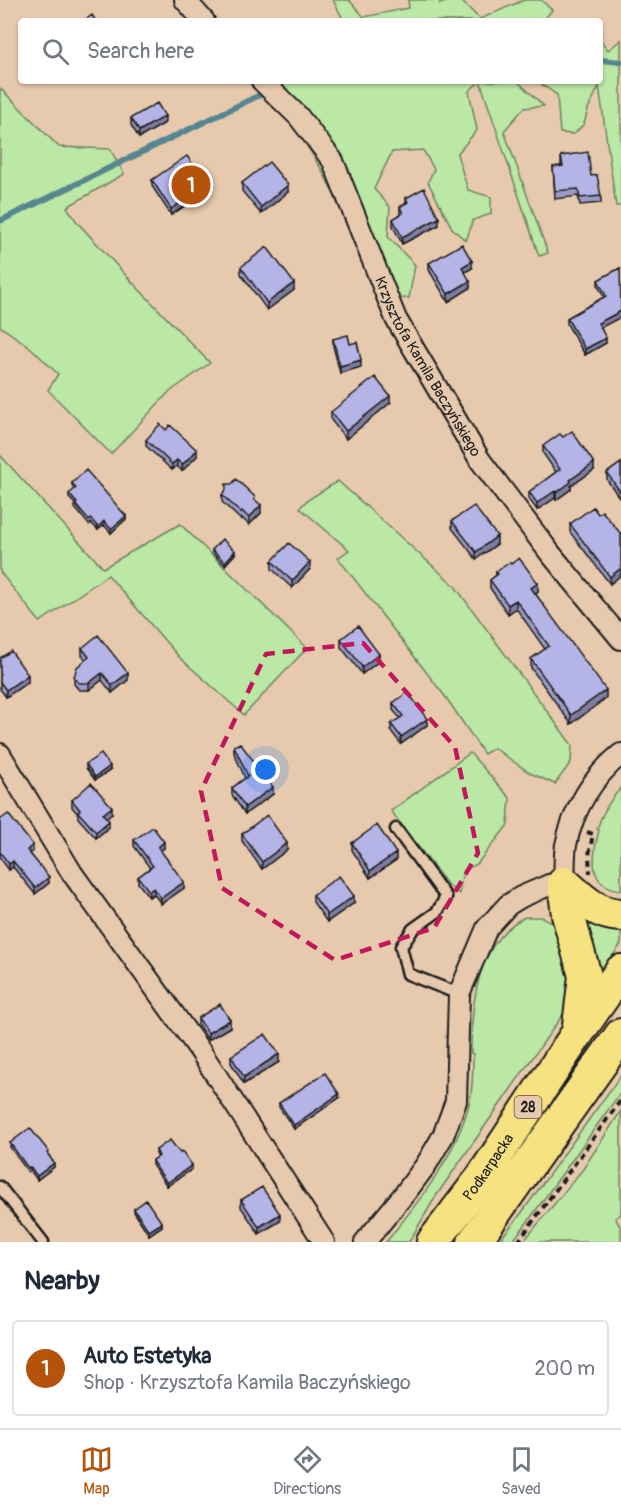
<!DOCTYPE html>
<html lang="en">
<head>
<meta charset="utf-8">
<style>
	:root { --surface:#fff; --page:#f6f6f7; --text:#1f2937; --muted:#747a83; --line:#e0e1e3; --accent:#b45309 }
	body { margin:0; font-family:Pangolin,sans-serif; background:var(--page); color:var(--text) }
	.you { position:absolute; left:266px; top:770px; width:21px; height:21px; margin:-15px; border:4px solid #fff; border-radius:50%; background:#1a73e8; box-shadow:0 0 0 9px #1a73e833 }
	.badge { display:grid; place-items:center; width:39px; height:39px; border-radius:50%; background:var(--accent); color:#fff; font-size:20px; font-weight:700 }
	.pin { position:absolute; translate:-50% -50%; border:3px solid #fff; box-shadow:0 2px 6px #0006 }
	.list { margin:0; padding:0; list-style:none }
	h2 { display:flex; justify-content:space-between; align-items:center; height:78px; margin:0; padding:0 24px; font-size:26px }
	h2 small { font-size:20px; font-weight:400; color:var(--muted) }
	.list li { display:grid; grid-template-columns:39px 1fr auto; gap:18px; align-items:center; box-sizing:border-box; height:96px; margin:0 12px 12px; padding:0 12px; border:2px solid var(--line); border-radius:6px }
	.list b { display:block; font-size:22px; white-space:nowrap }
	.list p { margin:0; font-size:20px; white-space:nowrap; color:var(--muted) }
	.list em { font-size:20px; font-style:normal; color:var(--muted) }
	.icon { flex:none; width:33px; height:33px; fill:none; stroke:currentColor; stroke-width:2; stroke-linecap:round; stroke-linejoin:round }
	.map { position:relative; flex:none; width:621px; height:1242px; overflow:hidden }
	.search { position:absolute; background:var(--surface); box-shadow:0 2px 4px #0004; left:18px; right:18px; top:18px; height:66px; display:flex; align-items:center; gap:15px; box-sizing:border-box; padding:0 21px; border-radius:6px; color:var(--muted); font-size:22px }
	.sheet { height:186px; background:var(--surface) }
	nav { display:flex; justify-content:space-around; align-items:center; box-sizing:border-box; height:84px; border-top:2px solid var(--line); background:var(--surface); font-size:16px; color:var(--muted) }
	nav a { display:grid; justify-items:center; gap:3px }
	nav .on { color:var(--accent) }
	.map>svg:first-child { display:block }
	.green { fill:#bbe8a5; stroke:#6c8260; stroke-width:1.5 }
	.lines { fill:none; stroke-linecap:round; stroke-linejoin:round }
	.stream { stroke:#57868f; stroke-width:6 }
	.lane-casing { stroke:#1c1c1c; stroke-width:15 }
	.street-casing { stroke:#1c1c1c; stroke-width:24 }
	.primary-casing { stroke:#1c1c1c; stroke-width:36 }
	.path { stroke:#1c1c1c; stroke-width:4; stroke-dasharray:6 4.5; stroke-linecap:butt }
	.lane { stroke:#e7caae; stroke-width:10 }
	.street { stroke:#e7caae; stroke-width:20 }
	.primary { stroke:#f7e281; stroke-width:32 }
	.wall { fill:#9c9bc6; stroke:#1c1c1c; stroke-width:1.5 }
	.shaded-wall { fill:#7f7ea1; stroke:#1c1c1c; stroke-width:1.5 }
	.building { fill:#b5b4e6; stroke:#1c1c1c; stroke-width:1.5 }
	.marked { fill:none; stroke:#c2185b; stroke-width:4.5; stroke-dasharray:12 8; stroke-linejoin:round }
	.labels { text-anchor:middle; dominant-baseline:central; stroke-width:6; stroke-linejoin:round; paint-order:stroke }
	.shield { fill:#e7caae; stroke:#595048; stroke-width:1.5 }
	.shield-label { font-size:14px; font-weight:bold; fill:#1c1c1c }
	.street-label { font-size:15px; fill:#1c1c1c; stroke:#e7caae }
</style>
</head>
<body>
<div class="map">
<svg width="621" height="1242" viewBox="0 0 621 1242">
	<rect width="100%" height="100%" fill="#e7caae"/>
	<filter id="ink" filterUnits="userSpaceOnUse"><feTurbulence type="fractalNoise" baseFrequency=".0167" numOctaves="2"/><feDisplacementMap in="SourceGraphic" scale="12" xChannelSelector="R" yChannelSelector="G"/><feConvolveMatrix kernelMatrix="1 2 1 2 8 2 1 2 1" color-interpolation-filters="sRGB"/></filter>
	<g filter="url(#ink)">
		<path class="green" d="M 333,0 L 349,0 L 364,17 L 409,8 L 408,0 L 439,0 L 440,4 L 451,0 L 460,0 L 480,19 L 524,0 L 541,0 L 552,10 L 543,21 L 344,21 Z
			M 600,39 L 608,50 L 621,40 L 621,206 L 616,206 L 599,86 L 588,109 L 584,124 L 574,134 L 560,133 L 557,95 L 537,81 L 600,81 Z
			M 283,81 L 517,81 L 544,106 L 524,108 L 504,131 L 548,253 L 539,256 L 480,81 L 469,91 L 477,130 L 457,154 L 468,190 L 491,197 L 491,214 L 473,220 L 466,241 L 452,228 L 428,182 L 434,169 L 423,150 L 392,152 L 374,189 L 390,207 L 388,237 L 415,265 L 409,298 L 383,299 L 323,172 L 272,88 Z
			M 0,88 L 59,147 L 110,149 L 124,174 L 67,207 L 77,222 L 132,282 L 210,363 L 168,393 L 111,454 L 48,390 L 58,374 L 31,348 L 0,326 Z
			M 0,455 L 103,568 L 180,524 L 307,648 L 244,715 L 179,657 L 108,575 L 40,622 L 0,572 Z
			M 338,481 L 454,585 L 572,745 L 571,762 L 555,784 L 530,773 L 494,748 L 484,754 L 447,699 L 338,558 L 349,550 L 300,508 L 306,501 Z
			M 470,753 L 510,798 L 508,825 L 477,864 L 463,871 L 459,894 L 447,884 L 391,811 Z
			M 621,788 L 621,890 C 586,886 593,856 599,830 L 597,829 C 602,814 610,799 621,788 Z
			M 525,917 L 542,917 L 557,925 L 572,951 L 566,1010 L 436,1196 L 409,1242 L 386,1242 C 421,1199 457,1155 470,1100 C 473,1085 473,1069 473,1054 L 471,1053 C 471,1006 476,941 525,917 Z
			M 586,921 L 621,929 L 621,944 L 600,974 Z
			M 621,1075 L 621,1092 L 526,1224 L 512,1242 L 498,1242 L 520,1215 Z
			M 621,1111 L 621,1214 L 615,1218 L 621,1228 L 621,1242 L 523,1242 L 583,1169 Z"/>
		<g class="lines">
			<path class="stream" d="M 600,60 L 621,62
				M 0,221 L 262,94"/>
			<g class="lane-casing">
				<path id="lane" d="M 396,829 L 446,897 L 437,912 L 413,929 L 401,947 L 408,974 L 459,994
					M 0,1187 L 43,1242"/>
			</g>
			<g class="street-casing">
				<g id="street">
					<path d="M 185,0 L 204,21"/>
					<path id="s1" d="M 262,81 L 298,116 L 333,161 L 396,319 L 480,460 L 550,553 L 621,639"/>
					<path d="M 0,754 L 72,873 L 201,1052 L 324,1242"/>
					<path d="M 365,1242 L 406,1192 L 426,1165 L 443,1136 L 456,1101 L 459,994 L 487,928 L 508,905 L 521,897 L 549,885 L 564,883 C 565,870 564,857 566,845 C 573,809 593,777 621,754"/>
				</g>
			</g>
			<g class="primary-casing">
				<g id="primary">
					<path d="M 564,883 L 568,915 L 585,976 L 579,1026"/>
					<path d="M 564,883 C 582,899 596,914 621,915"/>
					<path id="s2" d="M 433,1242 L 481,1179 L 579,1031 L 621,971"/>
					<path d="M 474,1242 L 621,1035"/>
				</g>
			</g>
			<path class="path" d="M 587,832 L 593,834 L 589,855 L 590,873
				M 518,1242 L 621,1100"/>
			<use href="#lane" class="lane"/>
			<use href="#street" class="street"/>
			<use href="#primary" class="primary"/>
		</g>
		<path class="wall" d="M 131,118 L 165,123 L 139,138 L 131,125 Z
			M 561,156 L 591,176 L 601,196 L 601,203 L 580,205 L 578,196 L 555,199 L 553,167 L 561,166 Z
			M 152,180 L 205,189 L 189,199 L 189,203 L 171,215 L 152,186 Z
			M 242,183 L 288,192 L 261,214 L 242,191 Z
			M 406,198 L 439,225 L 402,244 L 393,226 L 393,219 L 400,215 L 400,207 L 406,203 Z
			M 429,263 L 472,268 L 465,272 L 470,288 L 448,302 L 429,270 Z
			M 241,267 L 294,290 L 267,310 L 241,274 Z
			M 620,268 L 601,328 L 606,343 L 585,355 L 567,324 L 567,318 L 604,297 L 598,286 L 598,280 Z
			M 333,339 L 350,344 L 361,367 L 340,373 L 333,346 Z
			M 390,403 L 346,439 L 331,420 L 331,412 Z
			M 166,430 L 197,456 L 182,471 L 177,466 L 172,470 L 146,446 L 146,440 Z
			M 543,446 L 594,470 L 571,486 L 571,489 L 556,500 L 555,498 L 537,510 L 529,499 L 529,492 L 556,472 L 543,453 Z
			M 621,463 L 621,500 L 607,480 L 607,473 Z
			M 72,483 L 126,519 L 111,533 L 104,525 L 98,530 L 91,523 L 89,525 L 75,508 L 75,504 L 69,498 L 69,494 L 75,490 L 72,486 Z
			M 222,495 L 255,501 L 261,513 L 249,525 L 242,518 L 241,520 L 222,502 Z
			M 598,514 L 621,534 L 621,575 L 610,584 L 570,532 L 570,524 Z
			M 452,521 L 497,544 L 476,559 L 452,528 Z
			M 212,550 L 235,554 L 225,565 L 212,553 Z
			M 272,561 L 310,569 L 292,588 L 272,569 Z
			M 496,572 L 538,591 L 535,593 L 606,698 L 571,724 L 531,668 L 531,659 L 545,649 L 516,608 L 508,614 L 490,588 L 490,580 L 496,575 Z
			M 341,639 L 379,661 L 362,674 L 341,647 Z
			M 82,648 L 128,680 L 112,693 L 102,680 L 89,690 L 79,690 L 74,684 L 74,677 L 86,660 L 82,655 Z
			M 0,658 L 28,682 L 6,697 L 0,689 Z
			M 393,703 L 427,725 L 401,744 L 391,731 L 391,724 L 400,718 L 393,710 Z
			M 234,746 L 273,794 L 245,814 L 232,795 L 232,788 L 245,778 L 234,753 Z
			M 86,764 L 110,770 L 95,780 L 86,768 Z
			M 72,800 L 112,813 L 106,818 L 109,827 L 96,838 L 78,818 L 78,814 L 72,807 Z
			M 0,820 L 33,851 L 30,853 L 49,883 L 35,894 L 13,867 L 9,870 L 0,858 Z
			M 242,834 L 287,850 L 262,869 L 242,841 Z
			M 134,840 L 164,848 L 160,851 L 184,888 L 161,904 L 154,894 L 149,897 L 138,883 L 138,877 L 150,868 L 134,846 Z
			M 352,843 L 396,860 L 370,878 L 352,850 Z
			M 313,895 L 354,903 L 327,922 L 313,902 Z
			M 198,1018 L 230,1027 L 208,1040 L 198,1025 Z
			M 231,1056 L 279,1062 L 244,1084 L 231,1063 Z
			M 339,1098 L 294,1129 L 279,1107 L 279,1103 Z
			M 10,1143 L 49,1155 L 54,1167 L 37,1180 L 30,1170 L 28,1172 L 10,1147 Z
			M 156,1150 L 180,1153 L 192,1169 L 167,1186 L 152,1165 L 152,1161 L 158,1157 L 156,1154 Z
			M 241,1200 L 280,1221 L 259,1234 L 241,1207 Z
			M 134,1209 L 162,1226 L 149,1235 L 134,1212 Z"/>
		<path class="shaded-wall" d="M 165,116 L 165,123 L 139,138 L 139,131 Z
			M 205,182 L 205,189 L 189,199 L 189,203 L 171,215 L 171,209 L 187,194 Z
			M 288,185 L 288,192 L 261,214 L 261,207 Z
			M 439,218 L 439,225 L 402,244 L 402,237 Z
			M 472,261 L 472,268 L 462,274 L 462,267 Z
			M 470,281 L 470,288 L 448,302 L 448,294 Z
			M 294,283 L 294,290 L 267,310 L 267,303 Z
			M 621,311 L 621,317 L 598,329 L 598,323 Z
			M 606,338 L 606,343 L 585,355 L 585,349 Z
			M 361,360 L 361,367 L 340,373 L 340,366 Z
			M 390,396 L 390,403 L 346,439 L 346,431 Z
			M 197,450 L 197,456 L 182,471 L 182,465 Z
			M 177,460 L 177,466 L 172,470 L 172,464 Z
			M 594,463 L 594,470 L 571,486 L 571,489 L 556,500 L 556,493 L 570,480 Z
			M 555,491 L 555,498 L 537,510 L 537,503 Z
			M 261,505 L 261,513 L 249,525 L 249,518 Z
			M 126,516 L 126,519 L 111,533 L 111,529 Z
			M 104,521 L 104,525 L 98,530 L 98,527 Z
			M 497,536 L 497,544 L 476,559 L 476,552 Z
			M 235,551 L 235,554 L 225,565 L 225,562 Z
			M 310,562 L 310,569 L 292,588 L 292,581 Z
			M 621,568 L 621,575 L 610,584 L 610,577 Z
			M 538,583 L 538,591 L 531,596 L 531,588 Z
			M 516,600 L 516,608 L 508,614 L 508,605 Z
			M 379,654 L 379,661 L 362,674 L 362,667 Z
			M 102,673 L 102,680 L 89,690 L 89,683 Z
			M 128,673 L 128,680 L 112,693 L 112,685 Z
			M 28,675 L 28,682 L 6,697 L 6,690 Z
			M 606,690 L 606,698 L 571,724 L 571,715 Z
			M 427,719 L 427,725 L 401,744 L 401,737 Z
			M 110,766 L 110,770 L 95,780 L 95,777 Z
			M 273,787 L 273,794 L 245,814 L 245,807 Z
			M 112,807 L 112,813 L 103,821 L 103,814 Z
			M 109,821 L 109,827 L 96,838 L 96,832 Z
			M 164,842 L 164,848 L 158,853 L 158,847 Z
			M 287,843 L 287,850 L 262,869 L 262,862 Z
			M 33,845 L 33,851 L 27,856 L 27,850 Z
			M 396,853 L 396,860 L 370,878 L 370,871 Z
			M 13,861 L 13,867 L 9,870 L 9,864 Z
			M 49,877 L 49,883 L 35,894 L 35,888 Z
			M 184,882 L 184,888 L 161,904 L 161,898 Z
			M 154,888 L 154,894 L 149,897 L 149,891 Z
			M 354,896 L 354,903 L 327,922 L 327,915 Z
			M 230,1020 L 230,1027 L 208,1040 L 208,1033 Z
			M 279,1054 L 279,1062 L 244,1084 L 244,1077 Z
			M 339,1094 L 339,1098 L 294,1129 L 294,1125 Z
			M 54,1163 L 54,1167 L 37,1180 L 37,1176 Z
			M 192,1165 L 192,1169 L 167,1186 L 167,1183 Z
			M 280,1214 L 280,1221 L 259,1234 L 259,1227 Z
			M 162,1223 L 162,1226 L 149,1235 L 149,1231 Z"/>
		<path class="building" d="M 92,15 L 96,21 L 84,21 Z
			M 157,103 L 165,116 L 139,131 L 131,118 Z
			M 588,152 L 591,176 L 597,175 L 601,196 L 580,198 L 578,189 L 555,191 L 553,167 L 563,166 L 561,156 Z
			M 187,156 L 205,182 L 187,194 L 189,197 L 171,209 L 152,180 Z
			M 269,162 L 288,185 L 261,207 L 242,183 Z
			M 424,188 L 439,218 L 402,237 L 393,219 L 403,213 L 400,207 L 408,202 L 406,198 Z
			M 462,244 L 472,261 L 462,267 L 470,281 L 448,294 L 429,263 Z
			M 267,247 L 294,283 L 267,303 L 241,267 Z
			M 620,268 L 621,311 L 598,323 L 606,338 L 585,349 L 567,318 L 606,296 L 598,280 Z
			M 348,335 L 350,344 L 357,342 L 361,360 L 340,366 L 333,339 Z
			M 375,377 L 390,396 L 346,431 L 331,412 Z
			M 160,424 L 166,430 L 170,425 L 197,450 L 182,465 L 177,460 L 172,464 L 146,440 Z
			M 572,431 L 594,463 L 570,480 L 571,482 L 556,493 L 555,491 L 537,503 L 529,492 L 560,469 L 543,446 L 560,434 L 563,437 Z
			M 621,463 L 621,493 L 607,473 Z
			M 86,470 L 126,516 L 111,529 L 104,521 L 98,527 L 91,519 L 89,521 L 75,504 L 77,503 L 69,494 L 76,488 L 72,483 Z
			M 236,479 L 255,497 L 254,499 L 261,505 L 249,518 L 242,511 L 241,513 L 222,495 L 226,490 L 226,484 L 232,484 Z
			M 474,506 L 497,536 L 476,552 L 452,521 Z
			M 593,507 L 598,514 L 602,511 L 621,534 L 621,568 L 610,577 L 570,524 Z
			M 222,539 L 235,551 L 225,562 L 212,550 Z
			M 289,543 L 310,562 L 292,581 L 272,561 Z
			M 519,558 L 538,583 L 531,588 L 606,690 L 571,715 L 531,659 L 549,646 L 516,600 L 508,605 L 490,580 L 498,574 L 496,572 L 510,562 L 511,564 Z
			M 358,626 L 379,654 L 362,667 L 341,639 Z
			M 98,635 L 128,673 L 112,685 L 102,673 L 89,683 L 79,683 L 74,677 L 77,667 L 89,657 L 82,648 Z
			M 11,651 L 28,675 L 6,690 L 0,682 L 0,658 Z
			M 408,692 L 427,719 L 401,737 L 391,724 L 403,716 L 393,703 Z
			M 240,743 L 273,787 L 245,807 L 232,788 L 248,776 L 234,746 Z
			M 101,754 L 110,766 L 95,777 L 86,764 Z
			M 91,783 L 112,807 L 103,814 L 109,821 L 96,832 L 78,812 L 80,810 L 72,800 Z
			M 8,814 L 33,845 L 27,850 L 49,877 L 35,888 L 13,861 L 9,864 L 0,852 L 0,820 Z
			M 267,815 L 287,843 L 262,862 L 242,834 Z
			M 377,825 L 396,853 L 370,871 L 352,843 Z
			M 153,827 L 164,842 L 158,847 L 184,882 L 161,898 L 154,888 L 149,891 L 138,877 L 153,866 L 134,840 Z
			M 339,876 L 354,896 L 327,915 L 313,895 Z
			M 220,1004 L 230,1020 L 208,1033 L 198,1018 Z
			M 265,1034 L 279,1054 L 244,1077 L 231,1056 Z
			M 325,1073 L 339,1094 L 294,1125 L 279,1103 Z
			M 30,1128 L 49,1152 L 47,1153 L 54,1163 L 37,1176 L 30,1167 L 28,1168 L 10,1143 Z
			M 170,1140 L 180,1153 L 182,1151 L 192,1165 L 167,1183 L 152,1161 L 159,1156 L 156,1150 Z
			M 262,1187 L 280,1214 L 259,1227 L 241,1200 Z
			M 146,1200 L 162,1223 L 149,1231 L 134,1209 Z"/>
	</g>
	<path class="marked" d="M 363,643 L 455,747 L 478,853 L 434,928 L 335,960 L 222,888 L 201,791 L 266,654 Z"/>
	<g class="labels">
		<rect class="shield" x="514.5" y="1096" width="27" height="22" rx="4.5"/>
		<g class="shield-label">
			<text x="528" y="1107">28</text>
		</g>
		<g class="street-label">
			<text stroke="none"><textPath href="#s1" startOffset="334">Krzysztofa Kamila Baczyńskiego</textPath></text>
			<text stroke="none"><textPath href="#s2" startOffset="93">Podkarpacka</textPath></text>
		</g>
	</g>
</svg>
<div class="you"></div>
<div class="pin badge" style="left:191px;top:185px">1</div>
<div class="search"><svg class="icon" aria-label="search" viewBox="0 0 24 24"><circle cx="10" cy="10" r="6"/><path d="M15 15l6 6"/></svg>Search here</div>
</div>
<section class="sheet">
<h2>Nearby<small></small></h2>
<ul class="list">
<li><span class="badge">1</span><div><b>Auto Estetyka</b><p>Shop · Krzysztofa Kamila Baczyńskiego</p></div><em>200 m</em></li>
</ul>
</section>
<nav>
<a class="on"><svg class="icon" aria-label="map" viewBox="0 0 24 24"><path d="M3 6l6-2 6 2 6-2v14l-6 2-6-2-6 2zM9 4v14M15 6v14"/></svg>Map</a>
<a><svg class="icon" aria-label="directions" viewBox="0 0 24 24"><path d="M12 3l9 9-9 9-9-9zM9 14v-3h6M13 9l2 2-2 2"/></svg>Directions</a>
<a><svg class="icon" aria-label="saved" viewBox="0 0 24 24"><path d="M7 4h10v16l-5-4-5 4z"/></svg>Saved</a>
</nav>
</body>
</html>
